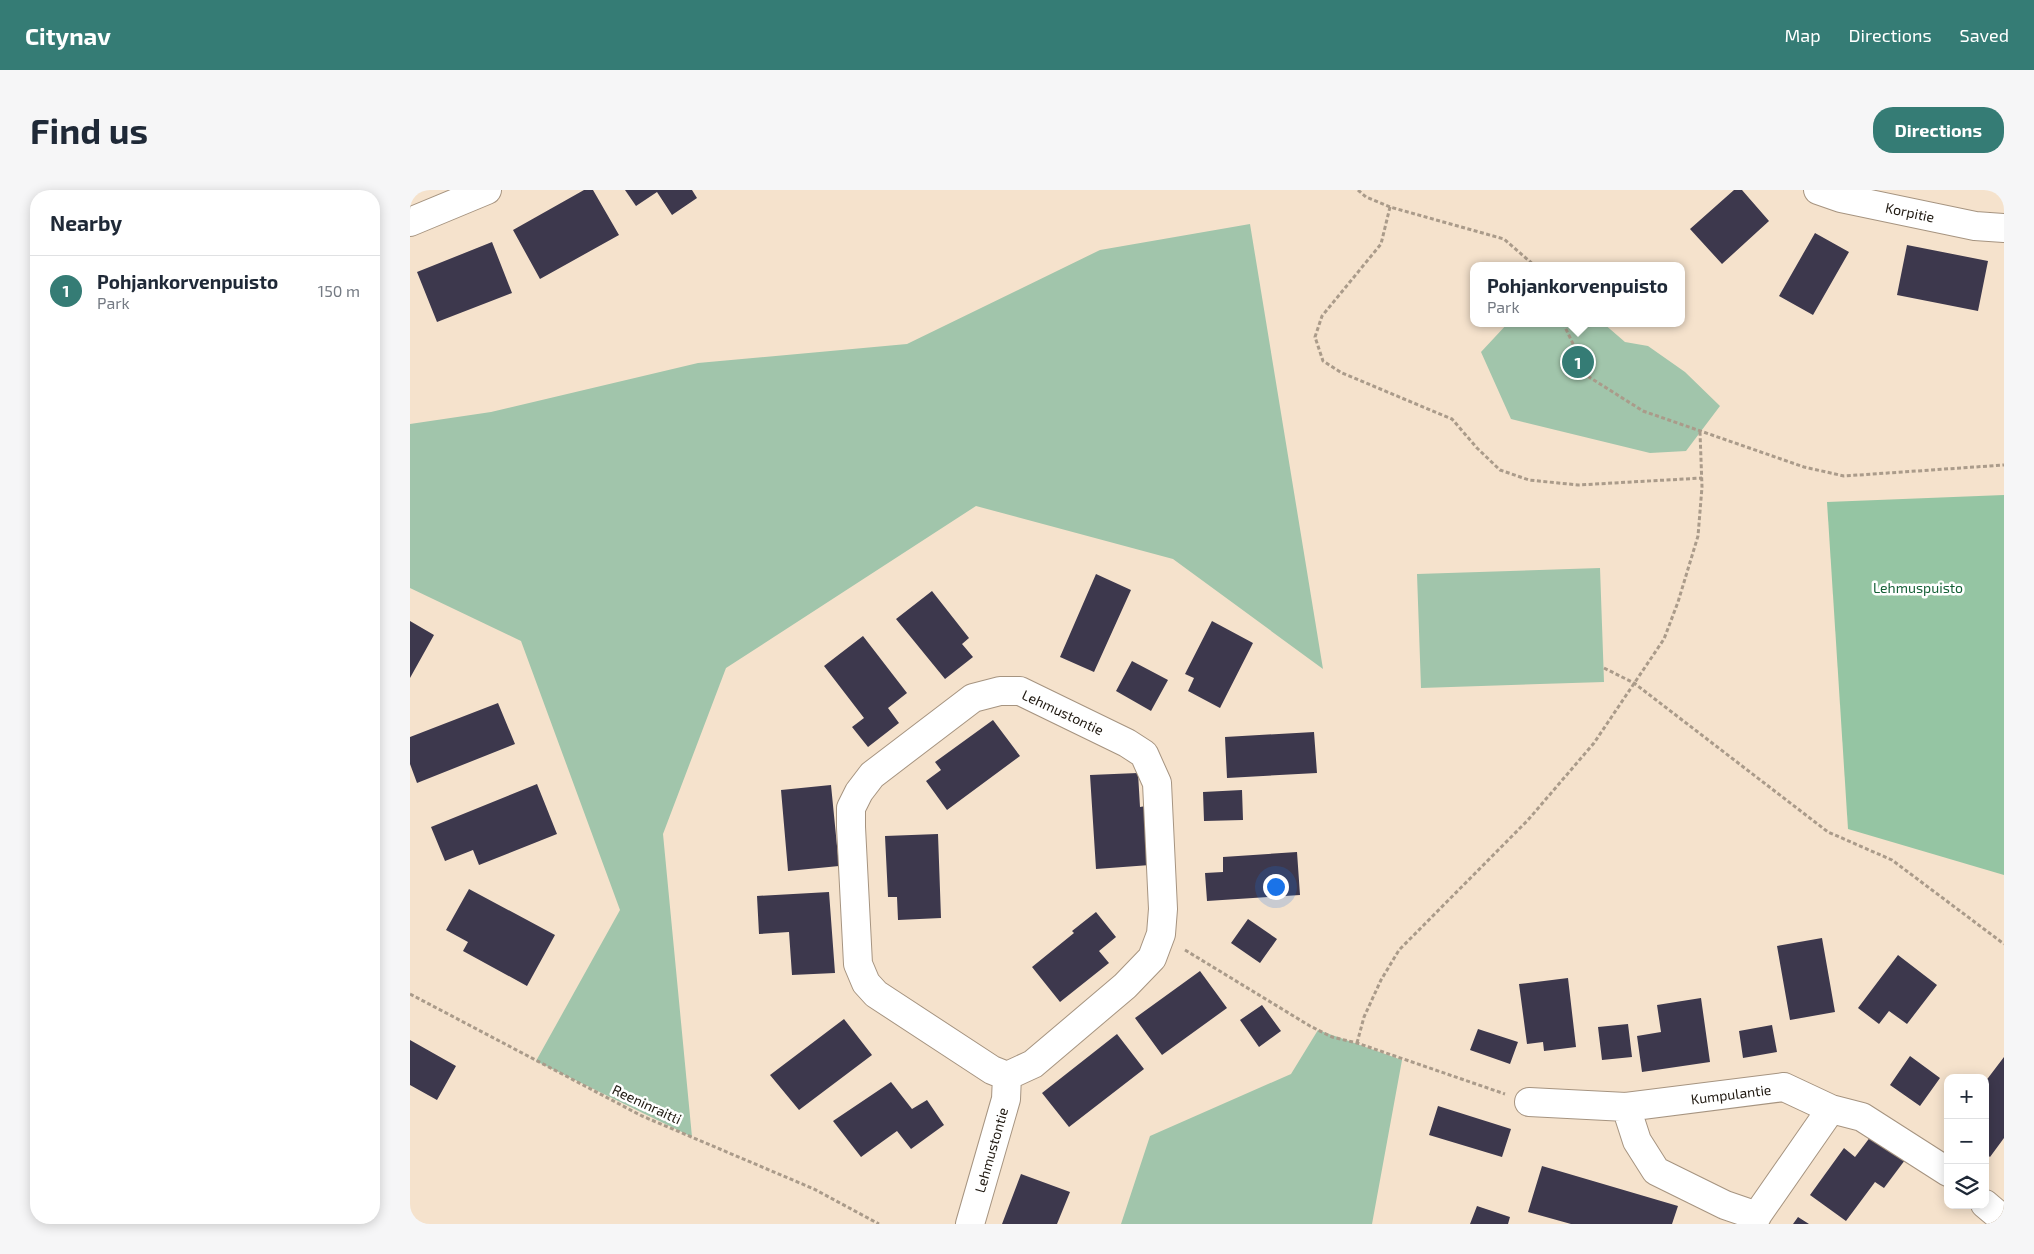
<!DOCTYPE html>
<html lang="en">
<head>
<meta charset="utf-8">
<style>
	:root { --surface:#fff; --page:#f6f6f7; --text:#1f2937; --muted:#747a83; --line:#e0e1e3; --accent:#357c75 }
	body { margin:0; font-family:"Exo 2",sans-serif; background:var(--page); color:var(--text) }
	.controls { position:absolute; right:15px; bottom:15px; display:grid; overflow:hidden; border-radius:10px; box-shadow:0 2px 12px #0003 }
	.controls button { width:45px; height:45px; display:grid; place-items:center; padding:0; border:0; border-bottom:1px solid var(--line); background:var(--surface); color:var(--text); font:25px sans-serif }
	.you { position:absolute; left:865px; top:696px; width:18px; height:18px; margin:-12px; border:4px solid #fff; border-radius:50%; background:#1a73e8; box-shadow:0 0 0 8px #1a73e833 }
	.badge { display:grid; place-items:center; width:32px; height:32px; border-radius:50%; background:var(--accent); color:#fff; font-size:16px; font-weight:700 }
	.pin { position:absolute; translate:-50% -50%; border:2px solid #fff; box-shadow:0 1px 5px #0006 }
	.popup { position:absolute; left:1060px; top:72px; width:215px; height:65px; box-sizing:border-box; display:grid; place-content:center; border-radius:10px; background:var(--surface); filter:drop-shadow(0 1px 4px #0005); font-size:16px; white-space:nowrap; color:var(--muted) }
	.popup b { font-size:19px; color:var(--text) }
	.popup::after { content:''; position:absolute; left:50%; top:100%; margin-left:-10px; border:10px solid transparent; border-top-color:var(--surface) }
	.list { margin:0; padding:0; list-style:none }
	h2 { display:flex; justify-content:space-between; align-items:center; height:65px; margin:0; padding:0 20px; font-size:21px }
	h2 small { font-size:16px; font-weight:400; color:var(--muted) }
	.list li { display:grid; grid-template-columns:32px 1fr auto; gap:15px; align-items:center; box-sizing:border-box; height:70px; padding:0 20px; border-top:1px solid var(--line) }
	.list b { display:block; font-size:19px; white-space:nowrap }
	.list p { margin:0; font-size:16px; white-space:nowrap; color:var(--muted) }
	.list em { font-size:16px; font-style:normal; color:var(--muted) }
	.icon { flex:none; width:28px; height:28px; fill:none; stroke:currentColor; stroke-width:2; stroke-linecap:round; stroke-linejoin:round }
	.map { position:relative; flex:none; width:1594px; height:1034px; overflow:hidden; border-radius:20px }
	header { display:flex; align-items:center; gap:30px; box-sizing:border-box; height:70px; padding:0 25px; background:var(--accent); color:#fff }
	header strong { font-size:24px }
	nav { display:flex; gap:28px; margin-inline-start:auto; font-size:18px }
	.intro { display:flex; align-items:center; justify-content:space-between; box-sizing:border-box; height:120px; padding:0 30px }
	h1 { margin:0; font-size:35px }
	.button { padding:12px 22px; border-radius:20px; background:var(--accent); color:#fff; font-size:18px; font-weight:700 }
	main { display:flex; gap:30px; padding:0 30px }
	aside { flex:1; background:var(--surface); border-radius:20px; box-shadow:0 2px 12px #0003 }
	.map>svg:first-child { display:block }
	.green { fill:#a1c5ab }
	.forest { fill:#95c5a3 }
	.building { fill:#3d384d }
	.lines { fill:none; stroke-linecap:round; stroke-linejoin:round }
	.street-casing { stroke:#a69480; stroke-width:30 }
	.path { stroke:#aa9b8a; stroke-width:3; stroke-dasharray:4 2.5; stroke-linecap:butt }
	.street { stroke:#fff; stroke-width:28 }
	.labels { text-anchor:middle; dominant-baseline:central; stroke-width:5; stroke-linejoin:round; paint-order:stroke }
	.street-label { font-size:14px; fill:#1f1810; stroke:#fff }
	.park-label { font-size:14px; fill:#135f35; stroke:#fff }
</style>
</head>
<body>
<header>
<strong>Citynav</strong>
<nav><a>Map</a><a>Directions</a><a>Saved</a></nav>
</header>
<div class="intro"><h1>Find us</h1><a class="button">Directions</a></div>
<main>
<aside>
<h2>Nearby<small></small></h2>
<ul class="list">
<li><span class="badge">1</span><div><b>Pohjankorvenpuisto</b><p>Park</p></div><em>150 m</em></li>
</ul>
</aside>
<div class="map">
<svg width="1594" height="1034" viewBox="0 0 1594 1034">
	<rect width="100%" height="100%" fill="#f5e2cc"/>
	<path class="green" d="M 840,34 L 913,479 L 763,369 L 566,316 L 316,478 L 253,644 L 282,947 L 126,871 L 210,720 L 111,451 L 0,398 L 0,234 L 81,222 L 288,173 L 497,154 L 690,60 Z
		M 1098,133 L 1193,133 L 1215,152 L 1238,156 L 1275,182 L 1310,216 L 1276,261 L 1240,263 L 1101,229 L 1071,162 Z
		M 1190,378 L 1194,492 L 1011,498 L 1007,384 Z
		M 908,840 L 992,870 L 962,1034 L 711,1034 L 740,946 L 881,884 Z"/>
	<path class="forest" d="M 1594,305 L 1594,685 L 1438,639 L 1417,312 Z"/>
	<path class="building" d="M 174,0 L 183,0 L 209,45 L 130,89 L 103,40 Z
		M 215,0 L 282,0 L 287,8 L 262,25 L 247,2 L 226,16 Z
		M 1324,0 L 1332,0 L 1359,31 L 1312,74 L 1280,39 Z
		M 1405,43 L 1439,62 L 1403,125 L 1369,106 Z
		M 82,52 L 102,103 L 27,132 L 7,82 Z
		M 1497,55 L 1578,71 L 1568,121 L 1487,105 Z
		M 686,384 L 721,400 L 684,482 L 650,467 Z
		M 522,401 L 559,448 L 552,454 L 563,467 L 535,489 L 486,429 Z
		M 0,431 L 24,445 L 0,488 Z
		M 802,431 L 843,453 L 810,518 L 778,501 L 784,488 L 775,484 Z
		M 453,446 L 497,503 L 478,518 L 489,533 L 458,557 L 442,537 L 454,528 L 414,476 Z
		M 722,471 L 758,490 L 741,521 L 706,501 Z
		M 88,513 L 105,554 L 7,593 L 0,574 L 0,547 Z
		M 583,530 L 610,566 L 537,620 L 516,591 L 531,580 L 525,572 Z
		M 904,542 L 907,583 L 817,588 L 815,547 Z
		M 728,583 L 730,617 L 736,616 L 740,675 L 686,679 L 680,585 Z
		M 127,594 L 147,644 L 69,675 L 63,660 L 35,671 L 21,637 Z
		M 421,595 L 429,676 L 378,681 L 371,600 Z
		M 832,600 L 833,630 L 794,631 L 793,602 Z
		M 528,644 L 531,728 L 488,730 L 487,707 L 478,707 L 475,646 Z
		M 887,662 L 890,705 L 797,711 L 795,683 L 813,682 L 813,667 Z
		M 59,699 L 145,745 L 117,796 L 53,761 L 58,752 L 36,740 Z
		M 419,702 L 425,783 L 382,785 L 379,742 L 349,744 L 347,706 Z
		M 686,722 L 706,747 L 689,761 L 699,773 L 650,812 L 622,777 L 664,743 L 662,741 Z
		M 838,729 L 867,749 L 850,773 L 821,753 Z
		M 1412,748 L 1425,822 L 1380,830 L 1367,756 Z
		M 1488,765 L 1527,795 L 1497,834 L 1479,821 L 1469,834 L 1448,818 Z
		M 790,781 L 817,818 L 752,865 L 725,828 Z
		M 1158,788 L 1166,857 L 1134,861 L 1133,852 L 1117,854 L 1109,794 Z
		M 1291,808 L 1300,872 L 1232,882 L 1227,846 L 1251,842 L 1247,815 Z
		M 852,815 L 871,841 L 849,857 L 830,830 Z
		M 434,829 L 462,865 L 389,920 L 360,885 Z
		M 1218,834 L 1222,867 L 1192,870 L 1188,837 Z
		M 1362,835 L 1367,862 L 1333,868 L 1329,841 Z
		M 1068,839 L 1108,852 L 1100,874 L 1060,860 Z
		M 707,844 L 734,879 L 659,937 L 632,903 Z
		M 0,850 L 46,876 L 27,910 L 0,895 Z
		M 1500,866 L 1530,888 L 1510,916 L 1480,895 Z
		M 1594,867 L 1594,948 L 1580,967 L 1575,963 L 1575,892 Z
		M 481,892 L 502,919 L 517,910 L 534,935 L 501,959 L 487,941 L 451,967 L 423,931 Z
		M 1028,916 L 1101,939 L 1092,967 L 1019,945 Z
		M 1461,946 L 1495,970 L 1474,998 L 1465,992 L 1436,1031 L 1400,1005 L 1434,958 L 1445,967 Z
		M 1132,976 L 1268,1016 L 1262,1034 L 1161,1034 L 1118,1022 Z
		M 611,984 L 660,1002 L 647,1034 L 592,1034 Z
		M 1067,1016 L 1100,1027 L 1098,1034 L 1060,1034 Z
		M 1388,1027 L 1399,1034 L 1383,1034 Z"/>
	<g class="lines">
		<g class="street-casing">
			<path id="street" d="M 1408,0 L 1431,8 L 1565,36 L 1594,38
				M 0,32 L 77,0
				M 590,501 L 610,501 L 717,553 L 734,564 L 747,593 L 753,719 L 751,744 L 742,768 L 715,796 L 623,874 L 597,886 L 582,880 L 466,804 L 456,793 L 448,774 L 441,637 L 441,618 L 449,602 L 462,585 L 563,508 Z
				M 1119,912 L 1216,917 L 1374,897 L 1421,919 L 1452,927 L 1538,982
				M 1216,917 L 1227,951 L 1246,981 L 1315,1015 L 1347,1026
				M 1575,1014 L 1594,1030
				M 560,1034 L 596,909 L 597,886
				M 1341,1034 L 1421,919"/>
		</g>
		<path class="path" d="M 948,0 L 956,7 L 980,17 L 1094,49 L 1125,76
			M 980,17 L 971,54 L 912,126 L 905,147 L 913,171 L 932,183 L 1042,229 L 1067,258 L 1090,280 L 1119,290 L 1168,295 L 1292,288
			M 1153,133 L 1179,187 L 1233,221 L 1394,277 L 1434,286 L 1594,275
			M 1194,478 L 1224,493 L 1418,642 L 1482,670 L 1594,754
			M 775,760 L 900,836 L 922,847 L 947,853 L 1095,904
			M 0,804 L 232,926 L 404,999 L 469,1034
			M 947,853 L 954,827 L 971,790 L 989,760 L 1118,630 L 1184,553 L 1254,449 L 1268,412 L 1288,346 L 1292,297 L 1290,242"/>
		<use href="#street" class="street"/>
	</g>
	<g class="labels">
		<g class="street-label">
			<text transform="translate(1500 22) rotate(12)">Korpitie</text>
			<text transform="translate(653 522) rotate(25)">Lehmustontie</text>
			<text transform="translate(1321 904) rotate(-7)">Kumpulantie</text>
			<text transform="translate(237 914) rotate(25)">Reeninraitti</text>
			<text transform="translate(581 960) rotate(-74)">Lehmustontie</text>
		</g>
		<g class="park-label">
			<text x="1508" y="397">Lehmuspuisto</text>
		</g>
	</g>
</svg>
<div class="controls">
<button>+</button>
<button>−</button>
<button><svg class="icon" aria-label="layers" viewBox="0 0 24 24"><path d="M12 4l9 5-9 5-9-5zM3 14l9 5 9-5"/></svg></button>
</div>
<div class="you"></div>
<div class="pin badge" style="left:1168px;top:172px">1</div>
<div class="popup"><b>Pohjankorvenpuisto</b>Park</div>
</div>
</main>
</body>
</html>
